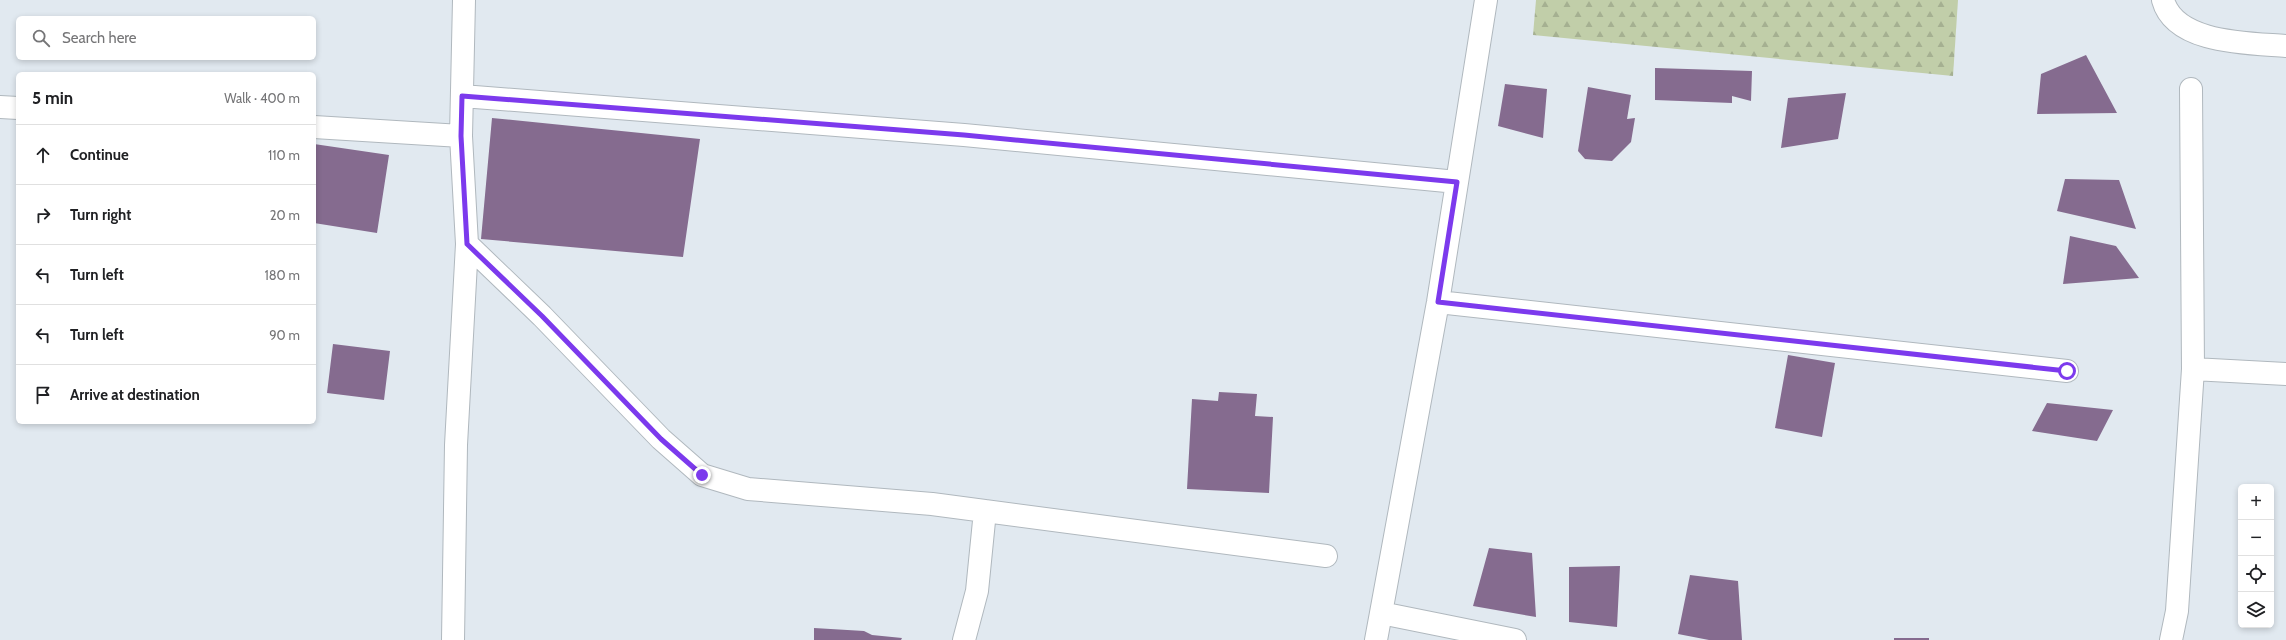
<!DOCTYPE html>
<html lang="en">
<head>
<meta charset="utf-8">
<style>
	:root { --surface:#fff; --page:#f6f6f6; --text:#202124; --muted:#757577; --line:#e0e0e0 }
	body { margin:0; font-family:Cabin,sans-serif; background:var(--page); color:var(--text) }
	.controls { position:absolute; right:12px; bottom:12px; display:grid; overflow:hidden; border-radius:6px; box-shadow:0 2px 6px #0003 }
	.controls button { width:36px; height:36px; display:grid; place-items:center; padding:0; border:0; border-bottom:1px solid var(--line); background:var(--surface); color:var(--text); font:20px sans-serif }
	.stop { position:absolute; width:12px; height:12px; margin:-9px; border:3px solid #7c3aed; border-radius:50%; background:#fff }
	.stop.end { background:#7c3aed; border-color:#fff; box-shadow:0 1px 4px #0008 }
	.list { margin:0; padding:0; list-style:none }
	h2 { display:flex; justify-content:space-between; align-items:center; height:52px; margin:0; padding:0 16px; font-size:17px }
	h2 small { font-size:13px; font-weight:400; color:var(--muted) }
	.list li { display:grid; grid-template-columns:26px 1fr auto; gap:12px; align-items:center; box-sizing:border-box; height:60px; padding:0 16px; border-top:1px solid var(--line) }
	.list b { display:block; font-size:15px; white-space:nowrap }
	.list em { font-size:13px; font-style:normal; color:var(--muted) }
	.icon { flex:none; width:22px; height:22px; fill:none; stroke:currentColor; stroke-width:2; stroke-linecap:round; stroke-linejoin:round }
	.map { position:relative; flex:none; width:2286px; height:640px; overflow:hidden }
	.search { position:absolute; background:var(--surface); box-shadow:0 2px 6px #0003; left:16px; top:16px; width:300px; height:44px; display:flex; align-items:center; gap:10px; box-sizing:border-box; padding:0 14px; border-radius:6px; color:var(--muted); font-size:15px }
	.panel { position:absolute; background:var(--surface); box-shadow:0 2px 6px #0003; left:16px; top:72px; width:300px; height:352px; border-radius:6px }
	.map>svg:first-child { display:block }
	.forest { fill:url(#forest-firs) }
	.building { fill:#856b8f }
	.lines { fill:none; stroke-linecap:round; stroke-linejoin:round }
	.minor-casing { stroke:#b0b8be; stroke-width:24 }
	.minor { stroke:#fff; stroke-width:22 }
	.route { stroke:#7c3aed; stroke-width:5 }
</style>
</head>
<body>
<div class="map">
<svg width="2286" height="640" viewBox="0 0 2286 640">
	<defs>
		<pattern id="forest-firs" width="22" height="20" patternUnits="userSpaceOnUse"><rect width="22" height="20" fill="#c1cea9"/><path d="M5 1l3.5 6h-7zM16 11l3.5 6h-7z" fill="#a5b091"/></pattern>
	</defs>
	<rect width="100%" height="100%" fill="#e1e9f0"/>
	<path class="forest" d="M 1536,0 L 1958,0 L 1953,76 L 1533,35 Z"/>
	<path class="building" d="M 2086,55 L 2117,113 L 2037,114 L 2041,74 Z
		M 1655,68 L 1752,71 L 1751,101 L 1732,96 L 1732,103 L 1655,100 Z
		M 1505,84 L 1547,89 L 1543,138 L 1498,126 Z
		M 1588,87 L 1631,95 L 1627,119 L 1635,118 L 1631,142 L 1612,161 L 1585,159 L 1578,151 Z
		M 1846,93 L 1838,139 L 1781,148 L 1788,98 Z
		M 492,118 L 700,139 L 683,257 L 481,239 Z
		M 314,144 L 389,155 L 377,233 L 314,223 Z
		M 2065,179 L 2119,180 L 2136,229 L 2057,211 Z
		M 2070,236 L 2116,246 L 2139,278 L 2063,284 Z
		M 333,344 L 390,351 L 384,400 L 327,393 Z
		M 1788,355 L 1835,363 L 1822,437 L 1775,428 Z
		M 1219,392 L 1257,394 L 1255,416 L 1273,417 L 1269,493 L 1187,489 L 1192,399 L 1218,401 Z
		M 2047,403 L 2113,410 L 2097,441 L 2032,431 Z
		M 1489,548 L 1532,553 L 1536,617 L 1473,606 Z
		M 1620,566 L 1617,627 L 1569,622 L 1569,567 Z
		M 1690,575 L 1738,581 L 1742,640 L 1709,640 L 1678,634 Z
		M 814,628 L 864,631 L 872,635 L 902,638 L 901,640 L 814,640 Z
		M 1894,638 L 1929,638 L 1929,640 L 1894,640 Z"/>
	<g class="lines">
		<g class="minor-casing">
			<path id="minor" d="M 1486,0 L 1438,302 L 1381,613 L 1515,640
				M 2163,0 C 2175,44 2249,43 2286,46
				M 2191,89 L 2193,369
				M 462,96 L 964,135 L 1457,182
				M 0,107 L 18,108
				M 314,127 L 461,136
				M 467,244 L 542,316 L 661,439 L 702,475 L 748,489 L 932,504 L 1326,556
				M 1438,302 L 2067,371
				M 453,640 L 456,445 L 467,244 L 461,136 L 464,0
				M 964,640 L 977,591 L 985,511
				M 1376,640 L 1381,613
				M 2171,640 L 2177,611 L 2193,369 L 2286,374"/>
		</g>
		<use href="#minor" class="minor"/>
	</g>
	<g class="lines">
		<path class="route" d="M 702,475 L 661,439 L 542,316 L 467,244 L 461,136 L 462,96 L 964,135 L 1457,182 L 1438,302 L 2067,371"/>
	</g>
</svg>
<div class="controls">
<button>+</button>
<button>−</button>
<button><svg class="icon" aria-label="locate" viewBox="0 0 24 24"><circle cx="12" cy="12" r="6"/><path d="M12 2v4M12 18v4M2 12h4M18 12h4"/></svg></button>
<button><svg class="icon" aria-label="layers" viewBox="0 0 24 24"><path d="M12 4l9 5-9 5-9-5zM3 14l9 5 9-5"/></svg></button>
</div>
<div class="stop" style="left:2067px;top:371px"></div>
<div class="stop end" style="left:702px;top:475px"></div>
<div class="search"><svg class="icon" aria-label="search" viewBox="0 0 24 24"><circle cx="10" cy="10" r="6"/><path d="M15 15l6 6"/></svg>Search here</div>
<section class="panel">
<h2>5 min<small>Walk · 400 m</small></h2>
<ul class="list">
<li><svg class="icon" aria-label="ahead" viewBox="0 0 24 24"><path d="M12 20V5M6 11l6-6 6 6"/></svg><div><b>Continue</b></div><em>110 m</em></li>
<li><svg class="icon" aria-label="right" viewBox="0 0 24 24"><path d="M7 20v-9h11M14 6l5 5-5 5"/></svg><div><b>Turn right</b></div><em>20 m</em></li>
<li><svg class="icon" aria-label="left" viewBox="0 0 24 24"><path d="M17 20v-9H6M10 6l-5 5 5 5"/></svg><div><b>Turn left</b></div><em>180 m</em></li>
<li><svg class="icon" aria-label="left" viewBox="0 0 24 24"><path d="M17 20v-9H6M10 6l-5 5 5 5"/></svg><div><b>Turn left</b></div><em>90 m</em></li>
<li><svg class="icon" aria-label="arrive" viewBox="0 0 24 24"><path d="M6 21V4h12l-3 4 3 4H6"/></svg><div><b>Arrive at destination</b></div></li>
</ul>
</section>
</div>
</body>
</html>
